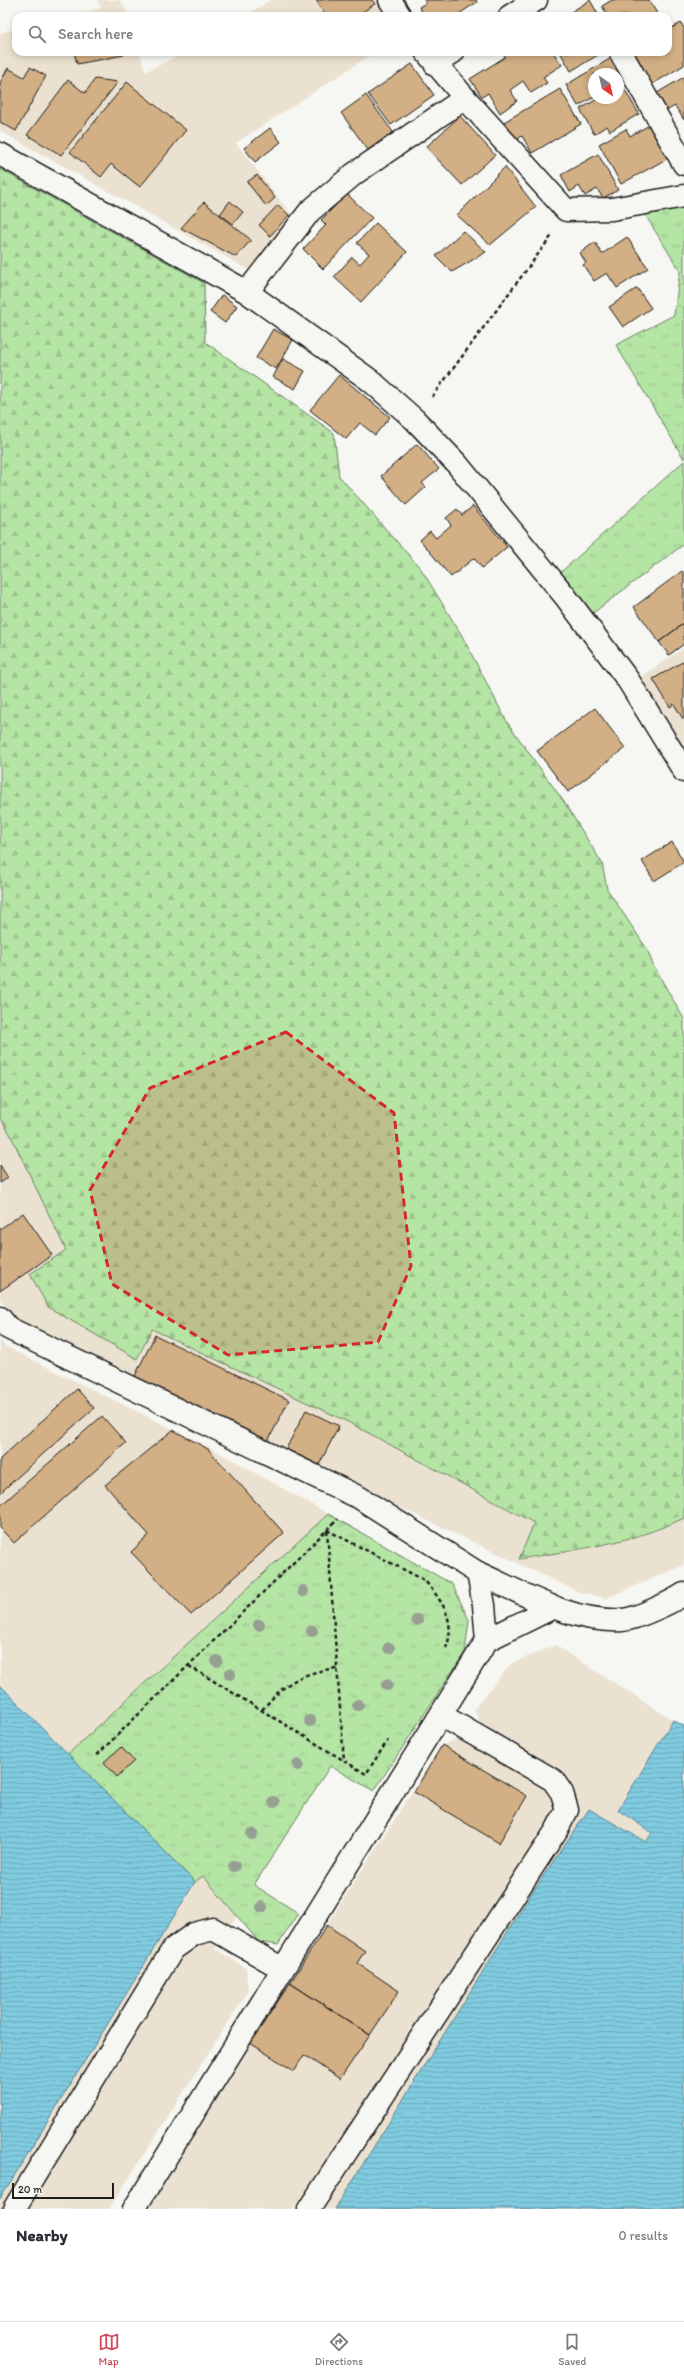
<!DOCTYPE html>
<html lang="en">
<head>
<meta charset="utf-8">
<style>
	:root { --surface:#fff; --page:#f7f7f7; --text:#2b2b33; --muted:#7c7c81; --line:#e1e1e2; --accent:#d1495b }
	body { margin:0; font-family:Itim,sans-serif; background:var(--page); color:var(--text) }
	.compass { position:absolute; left:588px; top:68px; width:36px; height:36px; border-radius:50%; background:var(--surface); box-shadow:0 2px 6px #0003; rotate:146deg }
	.scale { position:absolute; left:12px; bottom:10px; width:102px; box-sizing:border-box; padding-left:4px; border:2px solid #1c1c1c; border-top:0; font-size:11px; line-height:14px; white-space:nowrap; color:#1c1c1c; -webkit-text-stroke:3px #f6f6f2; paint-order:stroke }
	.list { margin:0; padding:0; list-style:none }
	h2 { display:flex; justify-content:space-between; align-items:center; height:52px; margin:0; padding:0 16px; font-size:17px }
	h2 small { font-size:13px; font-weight:400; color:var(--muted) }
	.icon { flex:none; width:22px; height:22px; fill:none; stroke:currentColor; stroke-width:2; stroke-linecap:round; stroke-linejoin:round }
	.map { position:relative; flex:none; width:684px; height:2209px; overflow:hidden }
	.search { position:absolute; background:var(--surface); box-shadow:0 2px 6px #0003; left:12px; right:12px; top:12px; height:44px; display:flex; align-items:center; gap:10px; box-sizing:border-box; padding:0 14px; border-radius:12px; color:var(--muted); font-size:15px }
	.sheet { height:112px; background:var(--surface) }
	nav { display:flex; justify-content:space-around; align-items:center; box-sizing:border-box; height:56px; border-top:1px solid var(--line); background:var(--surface); font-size:11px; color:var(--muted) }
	nav a { display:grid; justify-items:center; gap:2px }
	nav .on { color:var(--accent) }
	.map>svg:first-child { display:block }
	.built { fill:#ebe1d1 }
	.grass { fill:url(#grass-tufts); stroke:#688060 }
	.forest { fill:url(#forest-firs); stroke:#688060 }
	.water { fill:url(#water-rules); stroke:#588591 }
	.building { fill:#d2af84; stroke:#1c1c1c }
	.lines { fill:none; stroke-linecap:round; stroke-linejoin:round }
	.street-casing { stroke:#1c1c1c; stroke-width:25 }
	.secondary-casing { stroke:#1c1c1c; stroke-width:25 }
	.path { stroke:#1c1c1c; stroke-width:2.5; stroke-dasharray:4 3; stroke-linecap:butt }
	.street { stroke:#f6f6f2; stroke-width:22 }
	.secondary { stroke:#f6f6f2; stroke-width:22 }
	.tree { fill:#979f93 }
	.marked { fill:#d62828; fill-opacity:0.2; stroke:#d62828; stroke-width:3; stroke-dasharray:8 5; stroke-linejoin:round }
</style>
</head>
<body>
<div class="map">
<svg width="684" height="2209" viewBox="0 0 684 2209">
	<defs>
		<pattern id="grass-tufts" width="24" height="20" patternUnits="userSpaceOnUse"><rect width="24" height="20" fill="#b5e5a5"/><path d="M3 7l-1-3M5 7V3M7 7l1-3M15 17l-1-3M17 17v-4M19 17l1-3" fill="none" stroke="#9bc48d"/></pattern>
		<pattern id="forest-firs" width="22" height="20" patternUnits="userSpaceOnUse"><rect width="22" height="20" fill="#b5e5a5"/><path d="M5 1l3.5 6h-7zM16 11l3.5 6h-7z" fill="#9bc48d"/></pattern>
		<pattern id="water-rules" width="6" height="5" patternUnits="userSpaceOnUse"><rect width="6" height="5" fill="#80cbdf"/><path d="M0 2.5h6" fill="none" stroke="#6eaebf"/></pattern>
	</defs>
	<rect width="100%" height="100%" fill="#f6f6f2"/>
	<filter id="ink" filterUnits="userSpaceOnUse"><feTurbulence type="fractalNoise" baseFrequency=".025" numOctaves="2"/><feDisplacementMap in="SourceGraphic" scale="8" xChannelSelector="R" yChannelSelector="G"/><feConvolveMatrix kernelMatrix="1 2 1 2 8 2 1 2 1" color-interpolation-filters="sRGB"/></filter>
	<g filter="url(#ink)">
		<path class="built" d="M 97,0 L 120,0 L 129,16 L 70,16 L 101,8 Z
			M 271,0 L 381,0 L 391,16 L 245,16 Z
			M 16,29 L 16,52 L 140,52 L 145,72 L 186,52 L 375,52 L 236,143 L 293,217 L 249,270 L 0,131 L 0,33 Z
			M 684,648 L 684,751 L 640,677 Z
			M 0,1118 L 10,1134 L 66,1250 L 138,1359 L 152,1329 L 350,1423 L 535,1524 L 519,1559 L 564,1552 L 657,1531 L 684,1518 L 684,1565 L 606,1598 L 579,1592 L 318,1469 L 18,1322 L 0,1299 Z
			M 0,1340 L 4,1346 L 211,1448 L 328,1514 L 68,1754 L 0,1685 Z
			M 555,1645 L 673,1720 L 618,1810 L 652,1834 L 646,1842 L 627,1830 L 531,1894 L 335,2209 L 145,2209 L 442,1745 L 483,1728 L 474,1709 L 511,1664 Z
			M 203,1876 L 237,1915 L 215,1949 L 246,1968 L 248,1991 L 109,2209 L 0,2209 L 0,2199 L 195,1882 Z"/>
		<path class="grass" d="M 684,208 L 684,459 L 616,345 L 674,315 L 680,271 L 644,213 Z
			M 684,461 L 684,544 L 593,613 L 561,572 Z
			M 328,1514 L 452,1584 L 469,1620 L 465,1652 L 374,1791 L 330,1766 L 254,1885 L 298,1913 L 278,1945 L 259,1942 L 203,1876 L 195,1882 L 68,1754 Z"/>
		<path class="forest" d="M 0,169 L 204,283 L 205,342 L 334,433 L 339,476 L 421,569 L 461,634 L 507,722 L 564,802 L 602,863 L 607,889 L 647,949 L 653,965 L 684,1019 L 684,1518 C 634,1543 574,1550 519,1559 L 534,1523 L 350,1423 L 152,1329 L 137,1359 L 48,1307 L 30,1274 L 66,1250 L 10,1134 L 0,1118 Z"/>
		<path class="water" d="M 0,1685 L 195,1882 L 0,2199 Z
			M 673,1720 L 684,1726 L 684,2209 L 335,2209 L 531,1894 L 589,1809 L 646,1842 L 652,1833 L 618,1810 Z"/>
		<path class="building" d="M 316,0 L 372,0 L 375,4 L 356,16 L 326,16 Z
			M 424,0 L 476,0 L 477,2 L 456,16 L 425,16 L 419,7 L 426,3 Z
			M 590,0 L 599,16 L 574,16 L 571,12 Z
			M 612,0 L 649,0 L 658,15 L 608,16 L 602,6 Z
			M 681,23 L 684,28 L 684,65 L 651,85 L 632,52 L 668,52 L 668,30 Z
			M 74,52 L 123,52 L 124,55 L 77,64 Z
			M 505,52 L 553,52 L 562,65 L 543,77 L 547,83 L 531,93 L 523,81 L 510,90 L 517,101 L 500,113 L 488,93 L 482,97 L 470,79 L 505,57 L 503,53 Z
			M 560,52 L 603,52 L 571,71 Z
			M 613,57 L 626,79 L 618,83 L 618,74 L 594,74 L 594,97 L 578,106 L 566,85 Z
			M 412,64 L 434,95 L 391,125 L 368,94 Z
			M 30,67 L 46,76 L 16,131 L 0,122 L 0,83 L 8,68 L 24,77 Z
			M 684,77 L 684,120 L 675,106 L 662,113 L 652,96 Z
			M 95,79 L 118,82 L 61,155 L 27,135 L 68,80 L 85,93 Z
			M 127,82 L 186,130 L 140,187 L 111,164 L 101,177 L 70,152 Z
			M 622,85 L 639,114 L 610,131 L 607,126 L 594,134 L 580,109 L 599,98 L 618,98 L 618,87 Z
			M 560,89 L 581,124 L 532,153 L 522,136 L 515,141 L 504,122 Z
			M 366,95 L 393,132 L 368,150 L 341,113 Z
			M 460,116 L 495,155 L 462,185 L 426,147 Z
			M 653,123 L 672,156 L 621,184 L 599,144 L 626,129 L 630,136 Z
			M 270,128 L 281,142 L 255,162 L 244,148 Z
			M 598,154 L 618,190 L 603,198 L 597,189 L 585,196 L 579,186 L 570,192 L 561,175 Z
			M 505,167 L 536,207 L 490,245 L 457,215 Z
			M 257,175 L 275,198 L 266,206 L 247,182 Z
			M 347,194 L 372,218 L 323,269 L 303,249 L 326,225 L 321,220 Z
			M 230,201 L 243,212 L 233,224 L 220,214 Z
			M 204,202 L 251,240 L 236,257 L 181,228 Z
			M 278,205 L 289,215 L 270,236 L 259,225 Z
			M 376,223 L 407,252 L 361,302 L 334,277 L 352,257 L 360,264 L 369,254 L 357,243 Z
			M 463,231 L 486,252 L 452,272 L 436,256 Z
			M 627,237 L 648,268 L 617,288 L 607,273 L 594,281 L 583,265 L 586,263 L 580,253 L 595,242 L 602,254 Z
			M 637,288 L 651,308 L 623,327 L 609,307 Z
			M 222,295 L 237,306 L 225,323 L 210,312 Z
			M 273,329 L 293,340 L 276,369 L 256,358 Z
			M 283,359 L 305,371 L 295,389 L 273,377 Z
			M 339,375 L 390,417 L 375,435 L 360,423 L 346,439 L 310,410 Z
			M 417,444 L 439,469 L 422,483 L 426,487 L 406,505 L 381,476 Z
			M 473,506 L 507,547 L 482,568 L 474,558 L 451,577 L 420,540 L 430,531 L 436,538 L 451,525 L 446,518 L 457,509 L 462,515 Z
			M 682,571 L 684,574 L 684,623 L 659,642 L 634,607 Z
			M 684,623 L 684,644 L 669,655 L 659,642 Z
			M 684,661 L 684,718 L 683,719 L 674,704 L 670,707 L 653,679 Z
			M 595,708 L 625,748 L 568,792 L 537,751 Z
			M 672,842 L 684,862 L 654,881 L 642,861 Z
			M 0,1165 L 8,1178 L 0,1183 Z
			M 23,1213 L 52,1255 L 0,1291 L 0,1229 Z
			M 155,1335 L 289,1400 L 267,1443 L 134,1378 Z
			M 77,1389 L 94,1408 L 0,1493 L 0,1459 Z
			M 306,1410 L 339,1426 L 319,1465 L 286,1449 Z
			M 102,1416 L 126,1443 L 14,1543 L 0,1528 L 0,1506 Z
			M 173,1430 L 208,1449 L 284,1533 L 191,1615 L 131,1552 L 149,1535 L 105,1485 Z
			M 442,1745 L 527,1796 L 499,1843 L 414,1792 Z
			M 121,1747 L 134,1761 L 117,1777 L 104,1762 Z
			M 327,1925 L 365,1951 L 357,1963 L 399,1991 L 370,2035 L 290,1983 Z
			M 290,1983 L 370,2035 L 340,2079 L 304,2055 L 294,2071 L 250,2043 Z"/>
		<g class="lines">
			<g class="street-casing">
				<path id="street" d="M 390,0 L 400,16
					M 510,16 L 536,0
					M 426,52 L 465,98 L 566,210 L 612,209 L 684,196
					M 621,53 L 684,164
					M 435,64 L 453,52
					M 0,154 L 247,292 L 371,381 L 415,420 L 457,464 L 565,596 L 628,680 L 684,771
					M 247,292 L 310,211 L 354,174 L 465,98
					M 0,1318 L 8,1328 L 360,1498 L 478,1573 L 484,1605 L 487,1640 L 134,2209
					M 487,1640 L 554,1607
					M 14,2209 L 173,1949 L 194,1934 L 213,1929 L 283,1969
					M 309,2209 L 556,1831 L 567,1810 L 562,1793 L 553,1780 L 441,1715"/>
			</g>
			<g class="secondary-casing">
				<path id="secondary" d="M 478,1573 C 523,1593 572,1623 622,1620 C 636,1619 672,1602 684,1594"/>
			</g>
			<path class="path" d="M 432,397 L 553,234
				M 327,1530 L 424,1580 C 441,1599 457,1621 446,1648
				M 327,1530 L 344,1761
				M 189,1666 L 366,1774 L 388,1740
				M 262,1710 C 285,1682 301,1673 337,1668
				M 97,1755 L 338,1519"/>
			<use href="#street" class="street"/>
			<use href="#secondary" class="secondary"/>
		</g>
		<g class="tree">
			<circle cx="303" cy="1591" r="6"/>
			<circle cx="417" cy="1620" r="6"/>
			<circle cx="259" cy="1625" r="6"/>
			<circle cx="312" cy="1631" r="6"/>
			<circle cx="389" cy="1648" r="6"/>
			<circle cx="217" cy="1661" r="6"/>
			<circle cx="230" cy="1674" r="6"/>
			<circle cx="387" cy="1685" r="6"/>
			<circle cx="358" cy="1705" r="6"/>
			<circle cx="310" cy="1721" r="6"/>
			<circle cx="298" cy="1765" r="6"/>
			<circle cx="274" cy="1802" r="6"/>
			<circle cx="252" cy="1834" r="6"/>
			<circle cx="234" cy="1866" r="6"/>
			<circle cx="262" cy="1907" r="6"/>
		</g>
	</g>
	<path class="marked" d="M 286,1032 L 394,1113 L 411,1266 L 378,1342 L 228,1355 L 112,1284 L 90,1190 L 150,1088 Z"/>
</svg>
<svg class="compass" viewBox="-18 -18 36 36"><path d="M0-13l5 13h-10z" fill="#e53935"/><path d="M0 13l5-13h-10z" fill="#7c7c81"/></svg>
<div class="scale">20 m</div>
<div class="search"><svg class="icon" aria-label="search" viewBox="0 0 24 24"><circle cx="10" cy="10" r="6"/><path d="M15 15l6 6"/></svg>Search here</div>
</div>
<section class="sheet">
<h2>Nearby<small>0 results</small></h2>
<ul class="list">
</ul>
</section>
<nav>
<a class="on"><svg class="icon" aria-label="map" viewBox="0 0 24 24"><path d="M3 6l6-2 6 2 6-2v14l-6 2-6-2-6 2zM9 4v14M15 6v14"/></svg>Map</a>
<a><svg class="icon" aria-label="directions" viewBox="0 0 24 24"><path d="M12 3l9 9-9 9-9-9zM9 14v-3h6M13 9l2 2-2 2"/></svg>Directions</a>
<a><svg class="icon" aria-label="saved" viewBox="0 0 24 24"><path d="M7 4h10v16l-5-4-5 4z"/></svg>Saved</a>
</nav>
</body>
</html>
